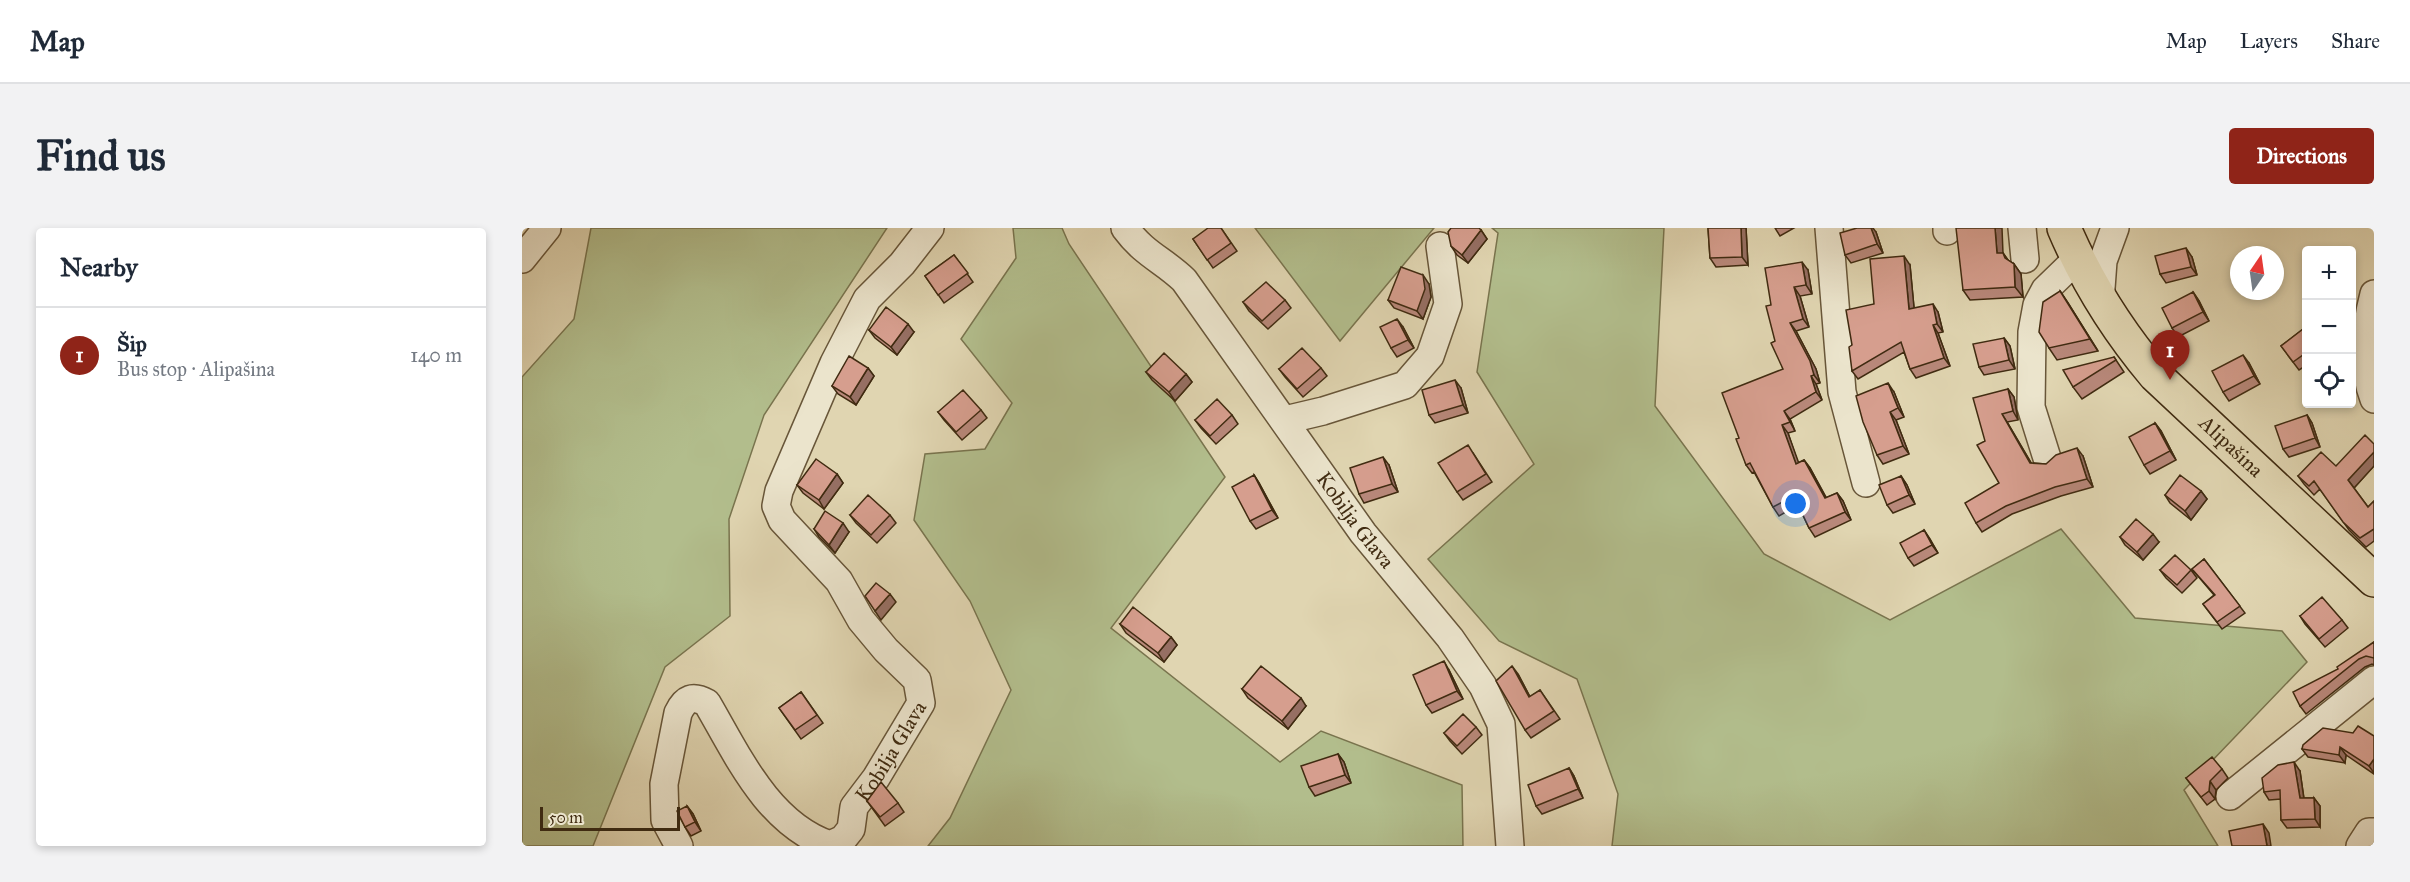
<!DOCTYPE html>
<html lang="en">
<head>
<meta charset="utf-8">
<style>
	:root { --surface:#fff; --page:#f2f2f3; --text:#1f2937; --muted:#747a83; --line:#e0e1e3; --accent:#8f2418 }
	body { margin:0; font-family:"IM FELL Great Primer",serif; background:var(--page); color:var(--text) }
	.controls { position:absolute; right:18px; top:18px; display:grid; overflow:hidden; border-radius:6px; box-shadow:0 3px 9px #0003 }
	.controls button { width:54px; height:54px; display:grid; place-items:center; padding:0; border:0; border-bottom:2px solid var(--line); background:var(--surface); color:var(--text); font:30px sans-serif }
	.compass { position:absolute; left:1708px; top:18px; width:54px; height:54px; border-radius:50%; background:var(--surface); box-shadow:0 3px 9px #0003; rotate:13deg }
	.scale { position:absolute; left:18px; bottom:15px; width:140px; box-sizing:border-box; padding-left:6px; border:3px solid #402b11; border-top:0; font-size:16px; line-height:21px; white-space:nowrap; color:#402b11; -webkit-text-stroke:4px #ebe4cc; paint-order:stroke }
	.you { position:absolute; left:1274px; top:276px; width:21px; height:21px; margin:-15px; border:4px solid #fff; border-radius:50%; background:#1a73e8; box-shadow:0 0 0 9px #1a73e833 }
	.badge { display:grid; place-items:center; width:39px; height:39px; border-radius:50%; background:var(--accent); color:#fff; font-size:20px; font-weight:700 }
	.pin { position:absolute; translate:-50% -50px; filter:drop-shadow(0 2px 3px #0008) }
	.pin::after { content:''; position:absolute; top:32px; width:21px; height:18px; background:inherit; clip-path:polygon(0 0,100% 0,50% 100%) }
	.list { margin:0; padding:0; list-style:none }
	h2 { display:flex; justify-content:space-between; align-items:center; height:78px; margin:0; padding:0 24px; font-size:26px }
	h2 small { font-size:20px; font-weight:400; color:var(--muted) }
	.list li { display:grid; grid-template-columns:39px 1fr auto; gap:18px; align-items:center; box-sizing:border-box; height:96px; padding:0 24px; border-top:2px solid var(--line) }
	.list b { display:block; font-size:22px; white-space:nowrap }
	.list p { margin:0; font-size:20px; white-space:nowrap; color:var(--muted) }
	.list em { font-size:20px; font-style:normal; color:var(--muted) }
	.icon { flex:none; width:33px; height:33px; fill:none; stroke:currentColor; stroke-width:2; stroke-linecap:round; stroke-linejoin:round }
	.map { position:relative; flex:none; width:1852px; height:618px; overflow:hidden; border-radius:6px }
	header { display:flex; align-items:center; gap:36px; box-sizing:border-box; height:84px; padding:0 30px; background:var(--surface); border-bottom:2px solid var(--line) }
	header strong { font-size:28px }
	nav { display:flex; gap:33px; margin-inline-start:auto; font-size:21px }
	.intro { display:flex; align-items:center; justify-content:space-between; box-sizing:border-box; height:144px; padding:0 36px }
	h1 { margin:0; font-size:42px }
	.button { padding:15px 27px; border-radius:6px; background:var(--accent); color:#fff; font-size:21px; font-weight:700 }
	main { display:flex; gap:36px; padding:0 36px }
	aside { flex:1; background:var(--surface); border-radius:6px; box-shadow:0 3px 9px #0003 }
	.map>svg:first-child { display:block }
	.green { fill:#b2bd8c; stroke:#79744e; stroke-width:1.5 }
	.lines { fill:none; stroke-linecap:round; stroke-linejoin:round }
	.minor-casing { stroke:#685639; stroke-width:30 }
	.major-casing { stroke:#402b11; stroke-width:36 }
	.minor { stroke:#ebe4cc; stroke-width:27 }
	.major { stroke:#e0d5b1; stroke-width:33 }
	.wall { fill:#b8887a; stroke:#402b11; stroke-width:1.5 }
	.shaded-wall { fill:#966f63; stroke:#402b11; stroke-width:1.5 }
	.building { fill:#d69e8e; stroke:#402b11; stroke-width:1.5 }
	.labels { text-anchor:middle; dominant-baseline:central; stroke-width:5; stroke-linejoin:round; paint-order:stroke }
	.street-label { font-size:21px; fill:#402b11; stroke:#ebe4cc }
</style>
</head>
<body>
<header>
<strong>Map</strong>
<nav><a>Map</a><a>Layers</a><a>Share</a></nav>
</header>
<div class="intro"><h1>Find us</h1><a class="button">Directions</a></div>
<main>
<aside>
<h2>Nearby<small></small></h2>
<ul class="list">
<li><span class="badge">1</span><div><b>Šip</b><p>Bus stop · Alipašina</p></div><em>140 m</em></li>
</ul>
</aside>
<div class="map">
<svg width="1852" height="618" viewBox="0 0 1852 618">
	<rect width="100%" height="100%" fill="#e0d5b1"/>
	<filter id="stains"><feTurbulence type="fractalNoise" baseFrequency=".00333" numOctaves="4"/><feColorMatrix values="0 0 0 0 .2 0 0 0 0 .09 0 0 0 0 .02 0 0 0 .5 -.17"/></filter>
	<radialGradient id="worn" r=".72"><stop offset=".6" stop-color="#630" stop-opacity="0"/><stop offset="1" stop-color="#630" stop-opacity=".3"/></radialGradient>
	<path class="green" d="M 69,0 L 365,0 L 242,187 L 207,291 L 208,388 L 143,439 L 71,618 L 0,618 L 0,149 L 52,91 Z
		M 491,0 L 540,0 L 547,16 L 703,249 L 589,400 L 758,534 L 799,503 L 940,557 L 941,618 L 406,618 L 428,590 L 489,462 L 448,373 L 392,292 L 403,226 L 463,221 L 490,175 L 439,111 L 494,30 Z
		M 733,0 L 912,0 L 818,113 Z
		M 970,0 L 1142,0 L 1133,178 L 1242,326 L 1368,392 L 1539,301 L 1613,390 L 1760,403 L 1785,434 L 1662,562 L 1696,618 L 1090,618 L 1096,566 L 1055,451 L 977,413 L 906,331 L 1012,236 L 955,144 L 976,5 Z"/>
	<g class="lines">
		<g class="minor-casing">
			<g id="minor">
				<path id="s1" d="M 603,0 C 623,27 640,31 662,52 L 841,305 L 928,410 L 961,458 L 979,496 L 988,618"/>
				<path d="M 1307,0 L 1320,164 L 1344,255"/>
				<path d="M 1425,0 L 1425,3"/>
				<path d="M 1500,0 L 1503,31"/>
				<path d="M 0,31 L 25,0"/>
				<path d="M 1852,66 C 1843,101 1839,137 1852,171"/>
				<path d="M 1578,74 L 1581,33 L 1593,0"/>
				<path d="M 763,192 L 801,183 L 883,157 L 908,128 L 926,76 L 918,18"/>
				<path d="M 1525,230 L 1509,179 L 1510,104 L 1515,77 L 1523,62 L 1557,29"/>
				<path d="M 1708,568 L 1852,452"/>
				<path id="s2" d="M 157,618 L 143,592 L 142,556 L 156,485 C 163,470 171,467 185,475 C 216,528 246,596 308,617 L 321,611 L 329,601 L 332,579 L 354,550 L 399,475 L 395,452 L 364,422 L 339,392 L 317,353 L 260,292 L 254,278 L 257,263 L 312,135 L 345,71 L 380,36 L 408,0"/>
				<path d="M 1838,618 L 1847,604 L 1852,604"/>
			</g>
		</g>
		<g class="major-casing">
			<g id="major">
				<path id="s3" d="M 1542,0 C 1565,54 1595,102 1633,147 L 1852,352"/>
			</g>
		</g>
		<use href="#minor" class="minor"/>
		<use href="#major" class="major"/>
	</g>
	<path class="wall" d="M 699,0 L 715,23 L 691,40 L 671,11 Z
		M 1186,0 L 1224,0 L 1226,37 L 1194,39 L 1188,30 Z
		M 1253,0 L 1272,0 L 1258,8 Z
		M 959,2 L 965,11 L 946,35 L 935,27 L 929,18 Z
		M 1354,4 L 1361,25 L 1329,35 L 1323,27 Z
		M 1481,25 L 1486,32 L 1492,36 L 1499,46 L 1501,69 L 1448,72 L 1441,62 Z
		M 432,27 L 451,54 L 422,75 L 403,48 Z
		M 1670,29 L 1675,47 L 1644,55 L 1638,46 Z
		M 1388,37 L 1392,80 L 1416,84 L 1421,104 L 1416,105 L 1428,138 L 1394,150 L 1388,141 L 1382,124 L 1336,151 L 1330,143 L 1330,117 L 1352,76 Z
		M 1286,42 L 1290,66 L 1278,68 L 1287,99 L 1274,103 L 1294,141 L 1298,155 L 1294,156 L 1300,172 L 1268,191 L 1273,203 L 1266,205 L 1276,235 L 1282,232 L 1288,240 L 1304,270 L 1315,265 L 1321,273 L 1329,292 L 1293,309 L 1287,300 L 1276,277 L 1257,288 L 1251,279 L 1232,244 L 1230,245 L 1224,237 L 1217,210 L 1261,141 L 1253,113 L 1249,77 Z
		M 907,56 L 909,69 L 901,91 L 872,80 L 866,72 Z
		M 1538,63 L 1546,75 L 1576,123 L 1535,132 L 1527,120 Z
		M 1671,64 L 1677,73 L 1687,93 L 1656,109 L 1650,100 Z
		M 763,72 L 769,80 L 746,101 L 727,83 L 721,74 Z
		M 1785,98 L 1785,137 L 1777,142 L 1759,118 Z
		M 881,99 L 892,120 L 875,129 L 869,120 Z
		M 347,102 L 392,104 L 375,127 L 353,110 Z
		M 1482,110 L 1488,118 L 1493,141 L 1462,147 L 1457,139 Z
		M 1592,129 L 1602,144 L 1560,171 L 1551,159 Z
		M 1727,135 L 1738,156 L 1707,173 L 1701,164 Z
		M 346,140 L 352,148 L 334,177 L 316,166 L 310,158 Z
		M 799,140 L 805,148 L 781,169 L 763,149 L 757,141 Z
		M 624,144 L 664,146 L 670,154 L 653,173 L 630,152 Z
		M 939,160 L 946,185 L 913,195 L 907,187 Z
		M 1486,161 L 1492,169 L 1496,192 L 1485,194 L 1509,235 L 1524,236 L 1561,228 L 1571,259 L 1539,268 L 1490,286 L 1460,304 L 1454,295 L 1477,255 L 1463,213 Z
		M 1372,164 L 1382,189 L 1374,192 L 1387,226 L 1361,236 L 1355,227 Z
		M 459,182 L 465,190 L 440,212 L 422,192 L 416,184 Z
		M 710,187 L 716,196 L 694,216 L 679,200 L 673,192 Z
		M 1785,187 L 1790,195 L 1798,219 L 1767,229 L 1761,221 Z
		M 1633,195 L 1639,203 L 1654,232 L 1628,246 L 1622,237 Z
		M 1852,216 L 1852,238 L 1832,260 L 1846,279 L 1852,273 L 1852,313 L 1844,319 L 1827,302 L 1798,261 L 1792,267 L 1782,256 L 1776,248 L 1814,238 Z
		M 951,225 L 970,254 L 941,272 L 935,264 Z
		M 867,237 L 876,264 L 842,275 L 837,266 Z
		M 315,246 L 321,255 L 302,281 L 281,265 L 275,257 Z
		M 732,247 L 737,255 L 756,290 L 734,301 L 728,293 Z
		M 1379,248 L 1385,257 L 1393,276 L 1371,285 L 1365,277 Z
		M 1679,263 L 1685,271 L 1669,292 L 1648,275 L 1643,267 Z
		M 328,287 L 368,287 L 374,295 L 355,315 L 334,295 Z
		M 292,301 L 327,304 L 313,325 L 297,309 Z
		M 1402,302 L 1416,325 L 1392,338 L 1386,330 Z
		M 1598,309 L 1637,314 L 1621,332 L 1603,317 Z
		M 1682,331 L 1723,385 L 1700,401 L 1681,376 L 1692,367 L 1670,341 Z
		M 1638,342 L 1669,342 L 1675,350 L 1660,365 L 1644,350 Z
		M 1778,388 L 1820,392 L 1826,400 L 1803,419 L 1783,396 Z
		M 598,396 L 649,409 L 655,417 L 642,434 L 604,405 Z
		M 1852,414 L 1852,437 L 1850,436 L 1843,439 L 1784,486 L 1778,478 L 1816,441 Z
		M 927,442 L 941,471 L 910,485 L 904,477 Z
		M 996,446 L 1008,469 L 1018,462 L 1038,491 L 1009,510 L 1003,502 Z
		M 720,461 L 784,478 L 766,501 L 726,470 Z
		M 279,464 L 301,495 L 279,511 L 257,480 Z
		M 954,499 L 960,507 L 940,526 L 928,513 L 922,505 Z
		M 1852,508 L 1852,546 L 1824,527 L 1823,535 L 1786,529 L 1780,521 Z
		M 816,526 L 822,534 L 829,555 L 793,568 L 787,559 Z
		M 1047,540 L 1052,548 L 1061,570 L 1020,586 L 1014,578 Z
		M 1700,541 L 1706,550 L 1694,562 L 1693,571 L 1685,577 L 1664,550 Z
		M 1778,543 L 1782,570 L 1792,570 L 1798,578 L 1798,599 L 1765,600 L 1759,592 L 1759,571 L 1747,572 L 1742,564 Z
		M 345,573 L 376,575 L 382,584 L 363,598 Z
		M 165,578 L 171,586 L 179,603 L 169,608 L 163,599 Z"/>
	<path class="shaded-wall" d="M 1219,0 L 1224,0 L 1226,37 L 1220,29 Z
		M 1349,0 L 1351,0 L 1354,4 L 1361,25 L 1355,16 Z
		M 1473,0 L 1480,0 L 1481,25 L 1488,35 L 1475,25 Z
		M 959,2 L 965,11 L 946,35 L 940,27 Z
		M 1664,20 L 1670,29 L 1675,47 L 1669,39 Z
		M 1382,28 L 1388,37 L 1393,90 L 1387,81 Z
		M 1280,34 L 1286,42 L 1290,66 L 1284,57 Z
		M 1492,36 L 1499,46 L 1501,69 L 1493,59 Z
		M 901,47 L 907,56 L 909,69 L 901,91 L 895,83 Z
		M 1272,59 L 1278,68 L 1287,99 L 1281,91 Z
		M 1538,63 L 1546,75 L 1576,123 L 1568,111 Z
		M 1671,64 L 1677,73 L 1687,93 L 1681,84 Z
		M 1411,76 L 1416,84 L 1421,104 L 1415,96 Z
		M 875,91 L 881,99 L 892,120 L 886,112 Z
		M 1268,95 L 1274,103 L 1294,141 L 1298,155 L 1292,147 Z
		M 386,96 L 392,104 L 375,127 L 369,119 Z
		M 1411,97 L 1416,105 L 1428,138 L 1422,130 Z
		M 1482,110 L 1488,118 L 1493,141 L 1487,132 Z
		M 1721,127 L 1727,135 L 1738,156 L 1732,148 Z
		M 346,140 L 352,148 L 334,177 L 328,169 Z
		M 664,146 L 670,154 L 653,173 L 647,164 Z
		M 1289,148 L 1294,156 L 1300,172 L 1294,164 Z
		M 933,152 L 939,160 L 946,185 L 941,177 Z
		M 1366,155 L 1372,164 L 1382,189 L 1376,180 Z
		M 1486,161 L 1492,169 L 1496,192 L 1491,183 Z
		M 1262,183 L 1268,191 L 1273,203 L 1268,194 Z
		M 1368,184 L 1374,192 L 1387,226 L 1381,218 Z
		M 1480,186 L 1485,194 L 1514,243 L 1508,235 Z
		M 1785,187 L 1790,195 L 1798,219 L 1793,210 Z
		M 1633,195 L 1639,203 L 1654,232 L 1648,223 Z
		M 1260,197 L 1266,205 L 1280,244 L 1274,236 Z
		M 1555,220 L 1561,228 L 1571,259 L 1565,251 Z
		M 1852,224 L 1852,238 L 1832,260 L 1826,252 Z
		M 861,229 L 867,237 L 876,264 L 870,256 Z
		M 1282,232 L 1288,240 L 1309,278 L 1303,270 Z
		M 315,246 L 321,255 L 302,281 L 297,272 Z
		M 732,247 L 737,255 L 756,290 L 750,282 Z
		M 1379,248 L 1385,257 L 1393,276 L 1387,267 Z
		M 1679,263 L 1685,271 L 1669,292 L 1663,283 Z
		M 1315,265 L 1321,273 L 1329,292 L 1323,284 Z
		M 321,295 L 327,304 L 313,325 L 307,317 Z
		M 1402,302 L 1408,311 L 1416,325 L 1410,317 Z
		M 1631,306 L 1637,314 L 1621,332 L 1615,324 Z
		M 368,366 L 374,374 L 359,392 L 353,383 Z
		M 649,409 L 655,417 L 642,434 L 636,425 Z
		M 922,433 L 927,442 L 941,471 L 935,463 Z
		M 990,438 L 996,446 L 1013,478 L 1007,469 Z
		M 779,470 L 784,478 L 766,501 L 760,493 Z
		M 1818,519 L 1824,527 L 1823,535 L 1817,527 Z
		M 816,526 L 822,534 L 829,555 L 823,547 Z
		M 1852,531 L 1852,545 L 1847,538 Z
		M 1772,534 L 1778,543 L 1783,579 L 1778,570 Z
		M 1047,540 L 1052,548 L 1061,570 L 1056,561 Z
		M 1688,553 L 1694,562 L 1693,571 L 1687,563 Z
		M 1792,570 L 1798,578 L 1798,599 L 1793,591 Z
		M 165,578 L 171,586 L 179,603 L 173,594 Z
		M 1741,596 L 1747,605 L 1749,618 L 1745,618 Z"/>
	<path class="building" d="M 686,0 L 699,0 L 709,15 L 685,32 L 671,11 Z
		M 929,0 L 957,0 L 959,2 L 940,27 L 929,18 L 926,4 Z
		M 1186,0 L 1219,0 L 1220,29 L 1188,30 Z
		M 1335,0 L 1349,0 L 1355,16 L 1323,27 L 1318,5 Z
		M 1434,0 L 1473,0 L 1475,25 L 1481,25 L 1483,30 L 1492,36 L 1493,59 L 1441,62 Z
		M 1664,20 L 1669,39 L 1638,46 L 1633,28 Z
		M 432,27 L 446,45 L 416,67 L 403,48 Z
		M 1382,28 L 1387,81 L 1411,76 L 1415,96 L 1411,97 L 1422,130 L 1388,141 L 1379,114 L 1330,143 L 1327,119 L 1330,117 L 1324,82 L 1352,76 L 1348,31 Z
		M 1280,34 L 1284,57 L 1272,59 L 1281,91 L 1268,95 L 1288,133 L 1292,147 L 1289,148 L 1294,164 L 1262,183 L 1268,194 L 1260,197 L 1274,236 L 1282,232 L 1303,270 L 1315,265 L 1323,284 L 1287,300 L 1272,268 L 1251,279 L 1228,235 L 1224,237 L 1214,211 L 1217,210 L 1200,165 L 1261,141 L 1249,115 L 1253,113 L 1244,78 L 1249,77 L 1243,40 Z
		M 879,39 L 901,47 L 903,61 L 895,83 L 866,72 Z
		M 744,54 L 763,72 L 740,93 L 721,74 Z
		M 1538,63 L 1568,111 L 1527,120 L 1517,104 L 1521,74 Z
		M 1671,64 L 1681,84 L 1650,100 L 1640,80 Z
		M 364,79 L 386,96 L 369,119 L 347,102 Z
		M 875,91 L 886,112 L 869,120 L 858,99 Z
		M 1785,98 L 1785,124 L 1771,134 L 1759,118 Z
		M 1482,110 L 1487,132 L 1457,139 L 1451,116 Z
		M 780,120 L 799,140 L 775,161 L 757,141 Z
		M 642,125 L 664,146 L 647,164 L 624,144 Z
		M 1721,127 L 1732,148 L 1701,164 L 1690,143 Z
		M 327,128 L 346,140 L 328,169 L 310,158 Z
		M 1592,129 L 1594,132 L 1551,159 L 1541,142 Z
		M 933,152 L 941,177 L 907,187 L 900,162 Z
		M 1366,155 L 1376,180 L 1368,184 L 1381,218 L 1355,227 L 1341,194 L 1334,168 Z
		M 1486,161 L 1491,183 L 1480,186 L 1508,235 L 1524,236 L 1534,227 L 1555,220 L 1565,251 L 1533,259 L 1484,278 L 1454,295 L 1443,275 L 1477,255 L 1455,217 L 1463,213 L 1451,170 Z
		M 441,162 L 459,182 L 434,204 L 416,184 Z
		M 695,171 L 710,187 L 688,208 L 673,192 Z
		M 1785,187 L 1793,210 L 1761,221 L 1753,198 Z
		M 1633,195 L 1648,223 L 1622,237 L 1607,209 Z
		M 1843,207 L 1852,216 L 1852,224 L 1826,252 L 1846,279 L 1852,273 L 1852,301 L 1838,310 L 1821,294 L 1792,253 L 1787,258 L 1776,248 L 1799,224 L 1814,238 Z
		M 946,217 L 964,246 L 935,264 L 916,235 Z
		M 861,229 L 870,256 L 837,266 L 828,240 Z
		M 294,231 L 315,246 L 297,272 L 275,257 Z
		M 732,247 L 750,282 L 728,293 L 710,259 Z
		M 1658,247 L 1679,263 L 1663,283 L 1643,267 Z
		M 1379,248 L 1387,267 L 1365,277 L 1357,257 Z
		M 346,267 L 368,287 L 349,307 L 328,287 Z
		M 303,283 L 321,295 L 307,317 L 292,301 Z
		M 1614,291 L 1631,306 L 1615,324 L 1598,309 Z
		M 1402,302 L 1410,317 L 1386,330 L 1378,315 Z
		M 1653,327 L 1669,342 L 1655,357 L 1638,342 Z
		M 1682,331 L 1718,378 L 1695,394 L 1681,376 L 1693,367 L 1670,341 Z
		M 354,355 L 368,366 L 353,383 L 343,368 Z
		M 1800,369 L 1820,392 L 1797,411 L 1778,388 Z
		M 611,379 L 649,409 L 636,425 L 598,396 Z
		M 1852,414 L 1852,430 L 1844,428 L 1837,431 L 1778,478 L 1771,464 L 1816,441 L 1815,439 Z
		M 922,433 L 935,463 L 904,477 L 891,447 Z
		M 739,438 L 779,470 L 760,493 L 720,461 Z
		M 990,438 L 1007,469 L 1018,462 L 1032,483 L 1003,502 L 974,453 Z
		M 279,464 L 295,487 L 273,502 L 257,480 Z
		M 941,486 L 954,499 L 935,518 L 922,505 Z
		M 1836,498 L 1852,508 L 1852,531 L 1847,538 L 1818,519 L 1817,527 L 1780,521 L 1781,517 L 1801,500 L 1831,505 Z
		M 816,526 L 823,547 L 787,559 L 779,538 Z
		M 1690,529 L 1700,541 L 1688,553 L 1687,563 L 1679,569 L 1664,550 Z
		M 1772,534 L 1778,570 L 1792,570 L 1793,591 L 1759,592 L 1758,562 L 1742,564 L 1740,550 L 1756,537 Z
		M 1047,540 L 1056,561 L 1014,578 L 1006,557 Z
		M 359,554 L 376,575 L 358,589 L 345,573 Z
		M 165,578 L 173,594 L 163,599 L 155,583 Z
		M 1741,596 L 1745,618 L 1710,618 L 1707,603 Z"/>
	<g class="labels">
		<g class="street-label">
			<text stroke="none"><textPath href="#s3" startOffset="278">Alipašina</textPath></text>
			<text stroke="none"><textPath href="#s1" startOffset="374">Kobilja Glava</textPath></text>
			<text stroke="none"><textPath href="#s2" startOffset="483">Kobilja Glava</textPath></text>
		</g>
	</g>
	<rect width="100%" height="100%" filter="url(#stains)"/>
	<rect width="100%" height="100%" fill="url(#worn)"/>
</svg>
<div class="controls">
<button>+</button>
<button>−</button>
<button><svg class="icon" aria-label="locate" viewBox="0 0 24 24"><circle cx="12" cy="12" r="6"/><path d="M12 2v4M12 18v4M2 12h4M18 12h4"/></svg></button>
</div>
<svg class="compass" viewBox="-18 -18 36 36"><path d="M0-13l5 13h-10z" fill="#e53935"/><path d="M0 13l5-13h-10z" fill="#747a83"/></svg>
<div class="scale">50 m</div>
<div class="you"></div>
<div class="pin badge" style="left:1648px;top:152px">1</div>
</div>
</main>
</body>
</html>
